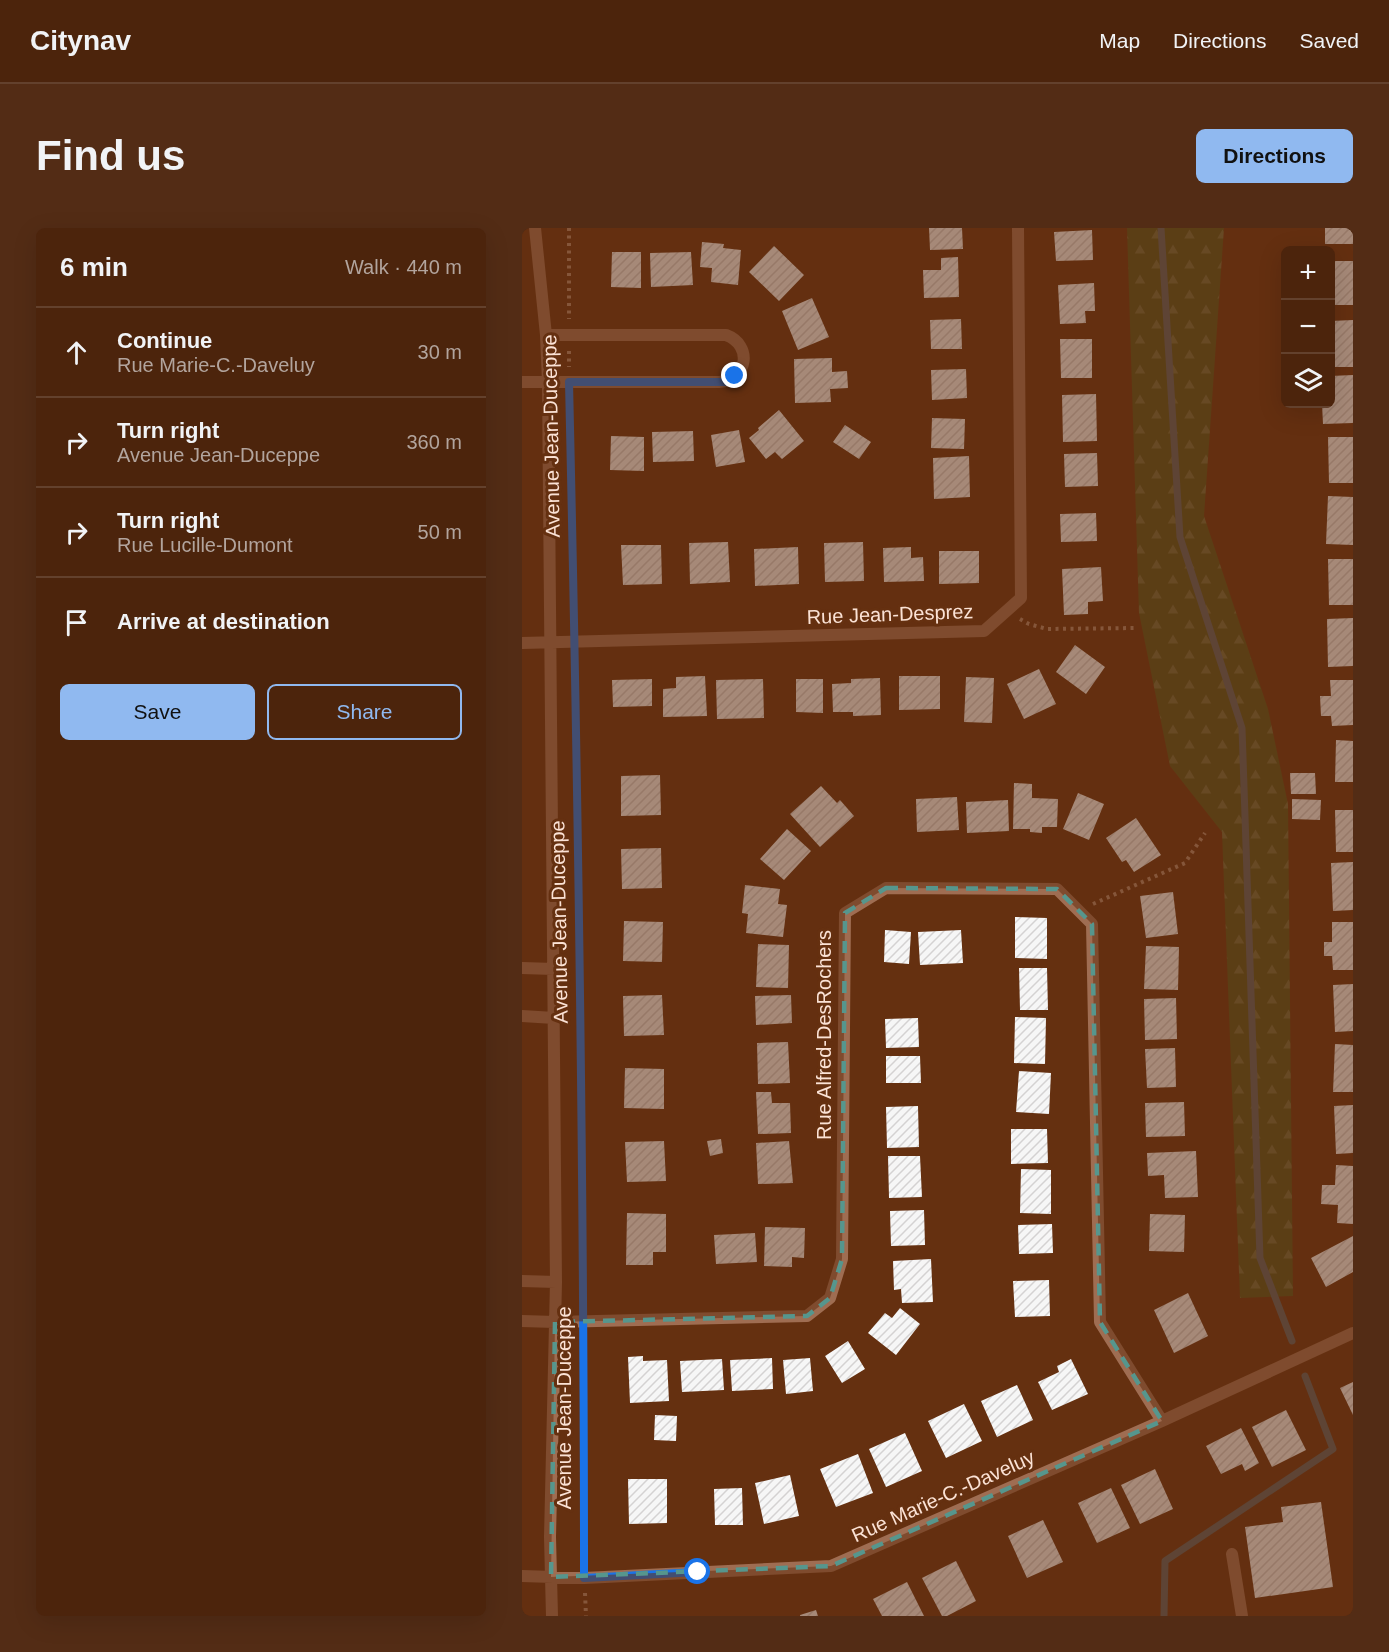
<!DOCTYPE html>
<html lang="en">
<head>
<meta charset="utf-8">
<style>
	:root { --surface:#4c240c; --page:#532c15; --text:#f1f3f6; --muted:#b2a49d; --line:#63412d; --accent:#90b9f0 }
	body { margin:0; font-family:Helvetica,sans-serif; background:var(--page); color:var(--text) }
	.controls { position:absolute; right:18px; top:18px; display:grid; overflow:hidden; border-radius:9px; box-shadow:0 6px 24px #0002 }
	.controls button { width:54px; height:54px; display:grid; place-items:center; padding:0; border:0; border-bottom:2px solid var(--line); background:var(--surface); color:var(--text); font:30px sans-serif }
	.stop { position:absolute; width:18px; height:18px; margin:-14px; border:4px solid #1a73e8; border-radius:50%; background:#fff }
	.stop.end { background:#1a73e8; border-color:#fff; box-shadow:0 2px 6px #0008 }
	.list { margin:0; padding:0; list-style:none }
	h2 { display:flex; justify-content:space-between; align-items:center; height:78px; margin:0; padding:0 24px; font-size:26px }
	h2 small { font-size:20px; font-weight:400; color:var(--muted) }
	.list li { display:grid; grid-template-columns:39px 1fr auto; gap:18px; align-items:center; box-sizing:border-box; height:90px; padding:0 24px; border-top:2px solid var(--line) }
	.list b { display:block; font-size:22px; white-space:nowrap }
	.list p { margin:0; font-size:20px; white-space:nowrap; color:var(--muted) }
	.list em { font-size:20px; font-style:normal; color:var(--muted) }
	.actions { display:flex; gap:12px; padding:18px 24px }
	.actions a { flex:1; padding:14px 0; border:2px solid var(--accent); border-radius:9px; text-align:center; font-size:21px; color:var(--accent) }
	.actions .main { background:var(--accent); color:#111 }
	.icon { flex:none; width:33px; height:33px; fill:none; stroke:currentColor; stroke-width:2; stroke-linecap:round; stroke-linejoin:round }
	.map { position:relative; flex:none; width:831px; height:1388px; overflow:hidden; border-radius:9px }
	header { display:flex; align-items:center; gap:36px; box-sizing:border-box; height:84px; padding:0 30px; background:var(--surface); border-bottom:2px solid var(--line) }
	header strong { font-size:28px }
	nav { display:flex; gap:33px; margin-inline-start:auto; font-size:21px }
	.intro { display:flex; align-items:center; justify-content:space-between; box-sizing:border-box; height:144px; padding:0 36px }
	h1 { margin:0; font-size:42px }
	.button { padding:15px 27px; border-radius:9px; background:var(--accent); color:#111; font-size:21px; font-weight:700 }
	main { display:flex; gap:36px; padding:0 36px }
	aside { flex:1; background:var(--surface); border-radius:9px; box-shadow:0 6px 24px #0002 }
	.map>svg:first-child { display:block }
	.forest { fill:url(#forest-firs) }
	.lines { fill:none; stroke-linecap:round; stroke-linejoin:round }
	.stream { stroke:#575e62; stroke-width:7 }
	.building { fill:url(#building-hatch) }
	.path { stroke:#ad856e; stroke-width:4; stroke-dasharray:3 4.5; stroke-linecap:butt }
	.service { stroke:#9f6d52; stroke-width:12 }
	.minor { stroke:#9f6d52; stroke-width:12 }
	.route { stroke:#1a73e8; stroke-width:8 }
	.marked { fill:none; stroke:#56968d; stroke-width:4.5; stroke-dasharray:12 8; stroke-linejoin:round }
	.labels { text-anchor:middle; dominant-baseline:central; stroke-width:6; stroke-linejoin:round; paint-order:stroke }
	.street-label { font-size:20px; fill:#fbe2d5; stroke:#653010 }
</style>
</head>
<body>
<header>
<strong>Citynav</strong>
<nav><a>Map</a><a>Directions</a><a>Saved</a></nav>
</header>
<div class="intro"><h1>Find us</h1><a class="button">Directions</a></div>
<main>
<aside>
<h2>6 min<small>Walk · 440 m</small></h2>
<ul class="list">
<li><svg class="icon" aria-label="ahead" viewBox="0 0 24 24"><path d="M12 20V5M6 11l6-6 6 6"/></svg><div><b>Continue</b><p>Rue Marie-C.-Daveluy</p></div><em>30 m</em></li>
<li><svg class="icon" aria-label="right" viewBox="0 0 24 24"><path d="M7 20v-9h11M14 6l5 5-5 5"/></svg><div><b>Turn right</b><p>Avenue Jean-Duceppe</p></div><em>360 m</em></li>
<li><svg class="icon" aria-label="right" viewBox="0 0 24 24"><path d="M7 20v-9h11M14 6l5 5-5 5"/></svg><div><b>Turn right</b><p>Rue Lucille-Dumont</p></div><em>50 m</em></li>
<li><svg class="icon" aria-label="arrive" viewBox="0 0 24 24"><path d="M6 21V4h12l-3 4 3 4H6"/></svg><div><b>Arrive at destination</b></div></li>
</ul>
<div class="actions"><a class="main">Save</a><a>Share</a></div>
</aside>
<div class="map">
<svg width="831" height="1388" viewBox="0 0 831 1388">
	<defs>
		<pattern id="forest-firs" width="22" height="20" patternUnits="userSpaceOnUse" patternTransform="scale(1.5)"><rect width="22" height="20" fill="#51501c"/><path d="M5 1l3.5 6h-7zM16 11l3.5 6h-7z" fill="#6b693c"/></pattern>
		<pattern id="building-hatch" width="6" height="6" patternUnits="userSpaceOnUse" patternTransform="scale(1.5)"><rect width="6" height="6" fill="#f6f6f6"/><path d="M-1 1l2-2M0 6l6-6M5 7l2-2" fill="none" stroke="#d4d2d2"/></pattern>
	</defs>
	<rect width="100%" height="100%" fill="#653010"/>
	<path class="forest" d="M 605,0 L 702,0 L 682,288 L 746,481 L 766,576 L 771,1068 L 718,1070 L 700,604 L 648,538 L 617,385 Z"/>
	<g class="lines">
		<path class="stream" d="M 639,0 L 658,309 L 720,500 L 738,1030 L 770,1113
			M 642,1388 L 643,1333 L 811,1221 L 783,1148"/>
	</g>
	<path class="building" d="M 407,0 L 440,0 L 441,21 L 408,22 Z
		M 803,0 L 831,0 L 831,16 L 803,16 Z
		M 570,2 L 571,32 L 534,33 L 532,4 Z
		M 180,14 L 202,16 L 201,20 L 219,22 L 216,57 L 189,54 L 190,40 L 178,39 Z
		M 252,18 L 282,47 L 257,73 L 227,44 Z
		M 90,24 L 119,24 L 119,60 L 89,59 Z
		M 169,24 L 171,57 L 129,59 L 128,25 Z
		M 436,29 L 437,69 L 402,70 L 401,42 L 419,42 L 419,30 Z
		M 808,33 L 831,33 L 831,77 L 808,77 Z
		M 572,55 L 573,83 L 563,83 L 564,95 L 538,96 L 536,57 Z
		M 290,70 L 307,109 L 276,122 L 260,83 Z
		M 439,91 L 440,121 L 409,121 L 408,92 Z
		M 831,92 L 831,139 L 808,139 L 808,93 Z
		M 538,111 L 570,111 L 570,150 L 539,150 Z
		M 310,130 L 310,144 L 325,143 L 326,160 L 308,161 L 309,174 L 273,175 L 272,131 Z
		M 444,141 L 445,170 L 410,172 L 409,142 Z
		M 831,147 L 831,195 L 801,196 L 800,176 L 808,176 L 808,148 Z
		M 574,166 L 575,213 L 541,214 L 540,167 Z
		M 257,182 L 282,213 L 260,231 L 253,224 L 244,231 L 227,210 L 237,202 L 236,200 Z
		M 410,190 L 443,191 L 442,221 L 409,220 Z
		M 323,197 L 349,214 L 337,231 L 311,214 Z
		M 217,202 L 223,234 L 194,239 L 189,207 Z
		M 171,203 L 172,233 L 131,234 L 130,204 Z
		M 89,208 L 122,209 L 122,243 L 88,242 Z
		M 806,209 L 831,209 L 831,255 L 807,255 Z
		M 575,225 L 576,258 L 543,259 L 542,226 Z
		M 447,228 L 448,269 L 412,271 L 411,230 Z
		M 806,268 L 831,269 L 831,317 L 804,316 Z
		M 574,285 L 575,313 L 539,314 L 538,286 Z
		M 206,314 L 208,354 L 168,356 L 167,315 Z
		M 341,314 L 342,353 L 303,354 L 302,315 Z
		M 99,317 L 139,317 L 140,356 L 101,357 Z
		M 276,319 L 277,356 L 233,358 L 232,321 Z
		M 389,319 L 389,330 L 401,329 L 402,353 L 362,354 L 361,320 Z
		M 417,323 L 457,323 L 457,355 L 417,356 Z
		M 806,331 L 831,331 L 831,377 L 807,377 Z
		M 579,339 L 581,373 L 566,374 L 566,386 L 542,387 L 540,341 Z
		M 831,390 L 831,438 L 806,439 L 805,391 Z
		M 553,417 L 583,439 L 564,466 L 534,444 Z
		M 517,441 L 534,476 L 502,491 L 485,456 Z
		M 183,448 L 185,488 L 141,489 L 141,461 L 154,460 L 154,449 Z
		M 377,448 L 418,448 L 418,481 L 377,482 Z
		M 444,449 L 472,450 L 470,495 L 442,494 Z
		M 358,450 L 359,487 L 331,488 L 331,484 L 311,484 L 310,456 L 329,455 L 329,451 Z
		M 130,451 L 130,478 L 91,479 L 90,452 Z
		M 241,451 L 242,490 L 195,491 L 194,452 Z
		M 274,451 L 301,451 L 301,485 L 274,484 Z
		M 808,452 L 831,452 L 831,497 L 810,498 L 809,488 L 799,488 L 798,468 L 809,468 Z
		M 814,512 L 831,513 L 831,554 L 813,554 Z
		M 768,545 L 793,545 L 794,566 L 769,566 Z
		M 138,547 L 139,587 L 99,588 L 99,548 Z
		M 492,555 L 510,556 L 510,570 L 536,571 L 535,599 L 520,599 L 520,605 L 508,604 L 508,601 L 491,601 Z
		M 299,558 L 315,575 L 318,572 L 332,588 L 298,619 L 268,586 Z
		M 556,565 L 582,576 L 567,612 L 541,601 Z
		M 435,569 L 437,602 L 395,604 L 394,571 Z
		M 770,571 L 799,572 L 798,592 L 770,591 Z
		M 486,572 L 487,603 L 445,605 L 444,574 Z
		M 813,582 L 831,582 L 831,624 L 814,624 Z
		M 614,590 L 639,627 L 612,644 L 604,632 L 600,634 L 584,610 Z
		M 265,601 L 289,623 L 262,652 L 238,631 Z
		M 139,620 L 140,660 L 100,661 L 99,621 Z
		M 831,634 L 831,682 L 811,683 L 809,635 Z
		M 223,657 L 258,661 L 256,676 L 265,677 L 261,709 L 224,705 L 226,686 L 220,685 Z
		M 651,664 L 656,706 L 624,710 L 618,668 Z
		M 493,689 L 525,690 L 525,731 L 493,730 Z
		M 102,693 L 141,694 L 140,734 L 101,733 Z
		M 810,694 L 831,694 L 831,742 L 811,742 L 810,728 L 802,728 L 802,714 L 810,714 Z
		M 363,702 L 389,704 L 387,736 L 362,734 Z
		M 439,702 L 441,735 L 398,737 L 396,704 Z
		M 236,716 L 267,717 L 266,760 L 234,759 Z
		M 624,718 L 657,719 L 656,762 L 622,761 Z
		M 497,740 L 525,740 L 526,782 L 498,782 Z
		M 831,756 L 831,803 L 813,804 L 811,757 Z
		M 140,767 L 142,807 L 102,808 L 101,768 Z
		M 269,767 L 270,795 L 234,797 L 233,768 Z
		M 654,770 L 655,811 L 623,812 L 622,771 Z
		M 493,789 L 524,790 L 523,836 L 492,835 Z
		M 396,790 L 397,819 L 364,820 L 363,791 Z
		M 266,814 L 268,855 L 236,856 L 235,815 Z
		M 813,816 L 831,817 L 831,864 L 811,864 Z
		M 653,820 L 654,859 L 625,860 L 623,821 Z
		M 364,828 L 398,828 L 399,855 L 364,855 Z
		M 103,840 L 142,841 L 142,881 L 102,880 Z
		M 497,843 L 529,845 L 527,886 L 494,884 Z
		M 234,864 L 249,864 L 250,875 L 268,875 L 269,905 L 236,906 Z
		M 662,874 L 663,908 L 624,909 L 623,875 Z
		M 831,877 L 831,925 L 814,926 L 812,878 Z
		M 396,878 L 397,919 L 365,920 L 364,879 Z
		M 489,901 L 525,901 L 526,935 L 489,936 Z
		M 199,911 L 201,925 L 188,928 L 185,913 Z
		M 142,913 L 144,953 L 105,954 L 103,914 Z
		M 267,913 L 271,955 L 236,956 L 234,915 Z
		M 674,923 L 676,969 L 643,970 L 642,947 L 626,948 L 625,925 Z
		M 366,928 L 398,928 L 400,969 L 367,970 Z
		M 814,937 L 831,938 L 831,996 L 815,995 L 816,977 L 799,976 L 800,957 L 813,957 Z
		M 499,941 L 529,942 L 529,986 L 498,985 Z
		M 402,982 L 403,1017 L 369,1018 L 368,983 Z
		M 105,985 L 144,986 L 144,1024 L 131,1024 L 131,1037 L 104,1037 Z
		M 628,986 L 663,987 L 662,1024 L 627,1023 Z
		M 530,996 L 531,1025 L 497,1026 L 496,997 Z
		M 243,999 L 283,1000 L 282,1030 L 270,1029 L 270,1039 L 242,1038 Z
		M 233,1005 L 235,1034 L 194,1036 L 192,1007 Z
		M 831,1008 L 831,1044 L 804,1059 L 789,1030 Z
		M 409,1031 L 411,1074 L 380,1075 L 379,1061 L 372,1062 L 371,1033 Z
		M 527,1052 L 528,1088 L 493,1089 L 491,1053 Z
		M 666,1065 L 686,1108 L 652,1125 L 632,1082 Z
		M 378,1080 L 398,1096 L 374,1127 L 346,1105 L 363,1085 L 370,1090 Z
		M 326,1113 L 343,1141 L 320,1155 L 303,1128 Z
		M 121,1128 L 121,1133 L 145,1132 L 147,1173 L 108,1175 L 106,1129 Z
		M 250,1130 L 251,1161 L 210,1163 L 208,1132 Z
		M 288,1130 L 291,1163 L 264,1166 L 261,1132 Z
		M 200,1131 L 202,1162 L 160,1164 L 158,1133 Z
		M 549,1131 L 566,1166 L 530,1182 L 516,1154 L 537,1144 L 535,1138 Z
		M 831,1154 L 831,1187 L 818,1160 Z
		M 495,1157 L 511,1192 L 475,1209 L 459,1173 Z
		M 442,1176 L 460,1213 L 424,1230 L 406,1193 Z
		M 764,1182 L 784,1222 L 750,1239 L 730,1199 Z
		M 133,1187 L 155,1188 L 154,1213 L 132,1212 Z
		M 719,1200 L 737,1235 L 723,1243 L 720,1236 L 699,1246 L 684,1218 Z
		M 383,1205 L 400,1243 L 364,1259 L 347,1221 Z
		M 336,1226 L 351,1265 L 314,1279 L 298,1241 Z
		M 633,1241 L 651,1281 L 618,1296 L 599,1257 Z
		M 268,1247 L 277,1288 L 242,1296 L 233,1255 Z
		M 106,1251 L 145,1251 L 145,1295 L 107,1296 Z
		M 220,1260 L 221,1297 L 193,1297 L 192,1261 Z
		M 589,1260 L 608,1300 L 575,1315 L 556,1275 Z
		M 799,1274 L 811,1359 L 733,1370 L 723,1299 L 761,1294 L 759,1279 Z
		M 521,1292 L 541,1334 L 505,1350 L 486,1308 Z
		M 434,1333 L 454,1373 L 425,1388 L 420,1388 L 400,1350 Z
		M 385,1354 L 402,1388 L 360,1388 L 351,1371 Z
		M 294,1382 L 296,1388 L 278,1388 L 278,1387 Z"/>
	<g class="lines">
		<path class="path" d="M 47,0 L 47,91
			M 47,123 L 47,139
			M 48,171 L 52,397
			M 498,391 L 507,396 L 525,401 L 612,400
			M 53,429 L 62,1078
			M 571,676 L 663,635 L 683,605
			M 62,1333 L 62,1110
			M 63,1365 L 64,1388"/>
		<path class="service" d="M 710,1326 L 720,1388"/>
		<path class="minor" d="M 13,0 L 24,107 L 26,154 L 34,1054 L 28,1309 L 30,1388
			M 0,154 L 197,154 C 226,152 231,117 204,107 L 24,107
			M 0,415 L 462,403 L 499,370 L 496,0
			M 0,740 L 32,741
			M 0,788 L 32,790
			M 0,1053 L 34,1054
			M 0,1093 L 33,1094 L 285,1088 L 308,1070 L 320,1031 L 323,685 L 364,660 L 535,661 L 570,696 L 578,1094 L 640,1193
			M 0,1348 L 62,1350 L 309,1338 L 640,1193 L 831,1105"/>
	</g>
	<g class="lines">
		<path class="route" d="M 176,1344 L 62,1350 C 62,951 56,553 47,154 L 203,154 L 213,148"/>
	</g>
	<path d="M0 0H831V1388H0ZM 364,660 L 535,661 L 570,696 L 578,1094 L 640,1193 L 309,1338 L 29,1349 L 33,1094 L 285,1088 L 308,1070 L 320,1031 L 323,685 Z" fill="#653010" fill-opacity=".55" fill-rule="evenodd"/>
	<path class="marked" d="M 364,660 L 535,661 L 570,696 L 578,1094 L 640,1193 L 309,1338 L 29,1349 L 33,1094 L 285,1088 L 308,1070 L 320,1031 L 323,685 Z"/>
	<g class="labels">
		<g class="street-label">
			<text transform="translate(29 208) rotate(-91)">Avenue Jean-Duceppe</text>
			<text transform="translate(368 386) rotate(-2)">Rue Jean-Desprez</text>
			<text transform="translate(37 694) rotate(-91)">Avenue Jean-Duceppe</text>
			<text transform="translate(302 807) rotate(-90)">Rue Alfred-DesRochers</text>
			<text transform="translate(42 1180) rotate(-90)">Avenue Jean-Duceppe</text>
			<text transform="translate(421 1268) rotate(-24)">Rue Marie-C.-Daveluy</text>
		</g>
	</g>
</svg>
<div class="controls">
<button>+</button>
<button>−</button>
<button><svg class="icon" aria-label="layers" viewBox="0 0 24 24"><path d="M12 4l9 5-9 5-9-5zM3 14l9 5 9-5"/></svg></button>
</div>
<div class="stop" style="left:176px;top:1344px"></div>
<div class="stop end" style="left:213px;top:148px"></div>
</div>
</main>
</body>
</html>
